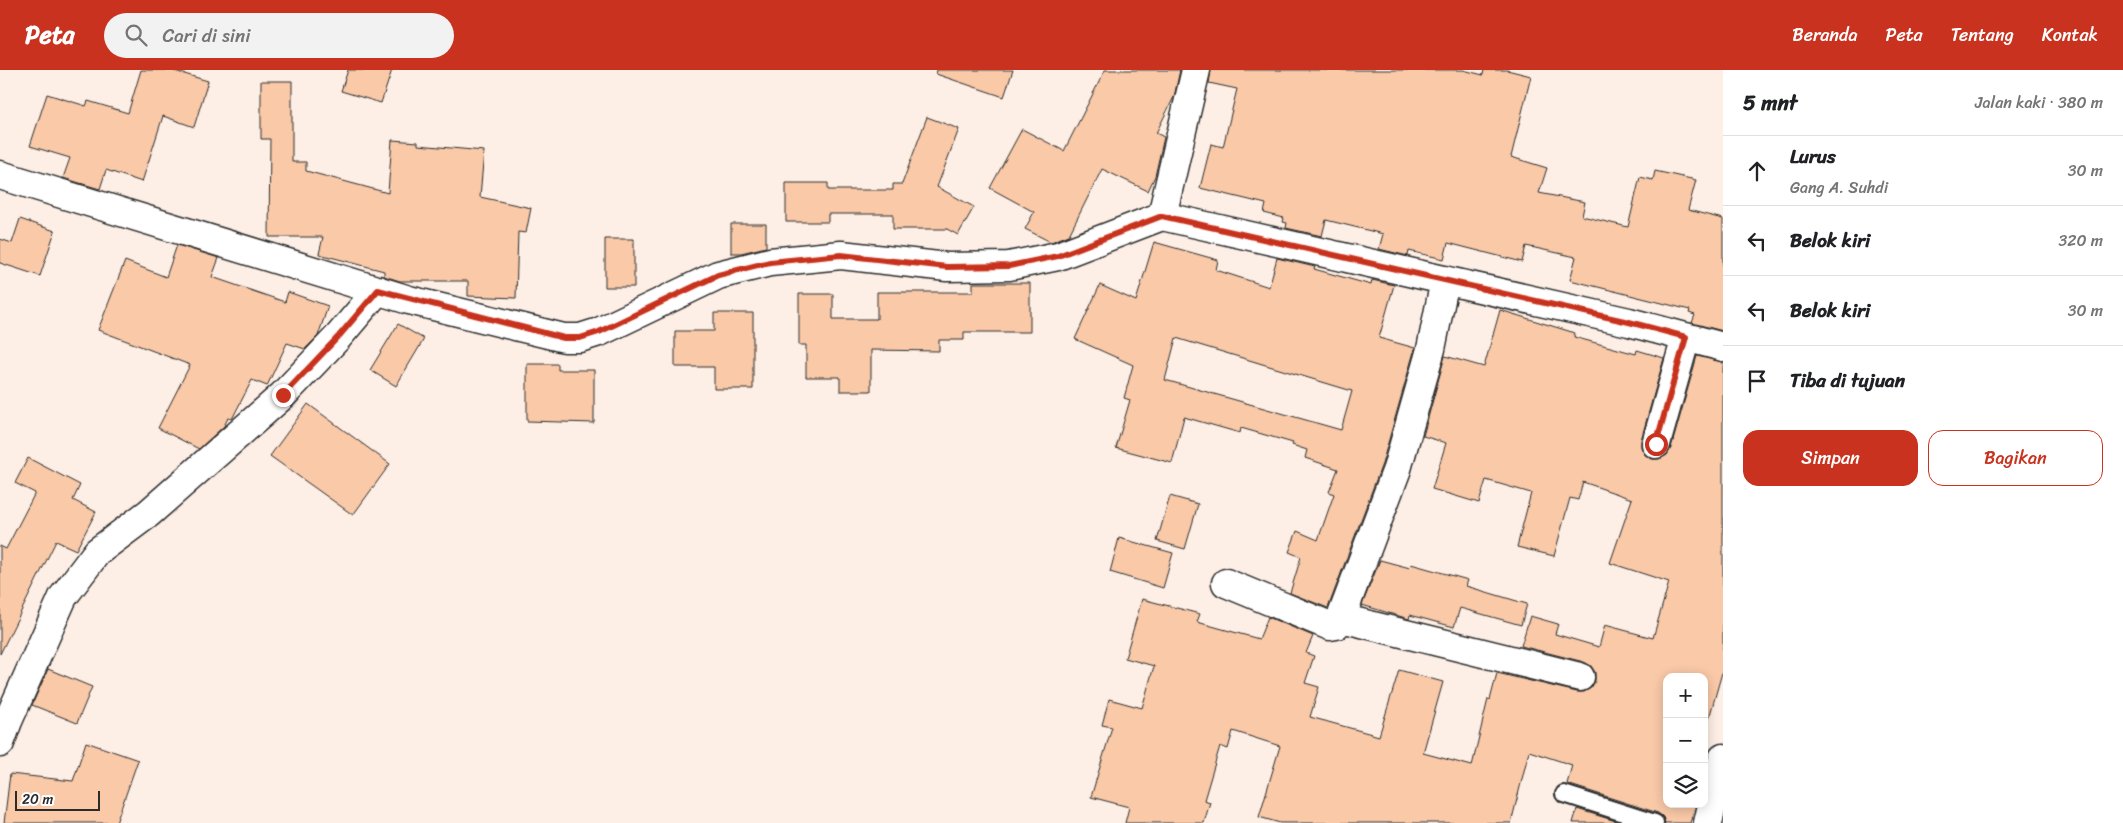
<!DOCTYPE html>
<html lang="id">
<head>
<meta charset="utf-8">
<style>
	:root { --surface:#fff; --page:#f2f2f2; --text:#202124; --muted:#757577; --line:#e0e0e0; --accent:#c8321e }
	body { margin:0; font-family:Sriracha,sans-serif; background:var(--page); color:var(--text) }
	.controls { position:absolute; right:15px; bottom:15px; display:grid; overflow:hidden; border-radius:10px; box-shadow:0 2px 12px #0003 }
	.controls button { width:45px; height:45px; display:grid; place-items:center; padding:0; border:0; border-bottom:1px solid var(--line); background:var(--surface); color:var(--text); font:25px sans-serif }
	.scale { position:absolute; left:15px; bottom:12px; width:85px; box-sizing:border-box; padding-left:5px; border:2px solid #2b2b2b; border-top:0; font-size:14px; line-height:18px; white-space:nowrap; color:#2b2b2b; -webkit-text-stroke:4px #fff; paint-order:stroke }
	.stop { position:absolute; width:15px; height:15px; margin:-11px; border:4px solid #c8321e; border-radius:50%; background:#fff }
	.stop.end { background:#c8321e; border-color:#fff; box-shadow:0 1px 5px #0008 }
	.list { margin:0; padding:0; list-style:none }
	h2 { display:flex; justify-content:space-between; align-items:center; height:65px; margin:0; padding:0 20px; font-size:21px }
	h2 small { font-size:16px; font-weight:400; color:var(--muted) }
	.list li { display:grid; grid-template-columns:32px 1fr auto; gap:15px; align-items:center; box-sizing:border-box; height:70px; padding:0 20px; border-top:1px solid var(--line) }
	.list b { display:block; font-size:19px; white-space:nowrap }
	.list p { margin:0; font-size:16px; white-space:nowrap; color:var(--muted) }
	.list em { font-size:16px; font-style:normal; color:var(--muted) }
	.actions { display:flex; gap:10px; padding:15px 20px }
	.actions a { flex:1; padding:11px 0; border:1px solid var(--accent); border-radius:15px; text-align:center; font-size:18px; color:var(--accent) }
	.actions .main { background:var(--accent); color:#fff }
	.icon { flex:none; width:28px; height:28px; fill:none; stroke:currentColor; stroke-width:2; stroke-linecap:round; stroke-linejoin:round }
	.map { position:relative; flex:none; width:1723px; height:753px; overflow:hidden }
	header { display:flex; align-items:center; gap:30px; box-sizing:border-box; height:70px; padding:0 25px; background:var(--accent); color:#fff }
	header strong { font-size:24px }
	nav { display:flex; gap:28px; margin-inline-start:auto; font-size:18px }
	.search { width:350px; height:45px; background:var(--page); display:flex; align-items:center; gap:12px; box-sizing:border-box; padding:0 18px; border-radius:28px; color:var(--muted); font-size:19px }
	main { display:flex }
	aside { flex:1; background:var(--surface) }
	.map>svg:first-child { display:block }
	.building { fill:#f9c9a8; stroke:#2b2b2b; fill-rule:evenodd }
	.lines { fill:none; stroke-linecap:round; stroke-linejoin:round }
	.service-casing { stroke:#2b2b2b; stroke-width:20 }
	.minor-casing { stroke:#2b2b2b; stroke-width:31 }
	.service { stroke:#fff; stroke-width:16 }
	.minor { stroke:#fff; stroke-width:28 }
	.route { stroke:#c8321e; stroke-width:6 }
</style>
</head>
<body>
<header>
<strong>Peta</strong>
<div class="search"><svg class="icon" aria-label="search" viewBox="0 0 24 24"><circle cx="10" cy="10" r="6"/><path d="M15 15l6 6"/></svg>Cari di sini</div>
<nav><a>Beranda</a><a>Peta</a><a>Tentang</a><a>Kontak</a></nav>
</header>
<main>
<div class="map">
<svg width="1723" height="753" viewBox="0 0 1723 753">
	<rect width="100%" height="100%" fill="#fdefe5"/>
	<filter id="ink" filterUnits="userSpaceOnUse"><feTurbulence type="fractalNoise" baseFrequency=".02" numOctaves="2"/><feDisplacementMap in="SourceGraphic" scale="10" xChannelSelector="R" yChannelSelector="G"/><feConvolveMatrix kernelMatrix="1 2 1 2 8 2 1 2 1" color-interpolation-filters="sRGB"/></filter>
	<g filter="url(#ink)">
		<path class="building" d="M 141,0 L 171,0 L 208,11 L 194,57 L 163,46 L 142,112 L 106,100 L 100,119 L 63,108 L 70,88 L 30,76 L 47,24 L 86,36 L 88,31 L 128,43 Z
			M 348,0 L 392,0 L 381,33 L 341,21 Z
			M 937,0 L 1013,0 L 1004,27 L 936,4 Z
			M 1105,0 L 1180,0 L 1174,27 L 1156,63 L 1164,67 L 1155,106 L 1148,121 L 1102,99 L 1069,165 L 1051,172 L 1025,159 L 1034,142 L 990,118 L 1022,59 L 1064,81 Z
			M 1211,0 L 1463,0 L 1483,5 L 1484,0 L 1507,0 L 1531,6 L 1511,87 L 1547,98 L 1539,123 L 1585,132 L 1582,146 L 1628,157 L 1640,107 L 1653,110 L 1655,101 L 1696,110 L 1688,140 L 1723,149 L 1723,261 L 1692,253 L 1695,245 L 1689,243 L 1690,240 L 1570,210 L 1576,187 L 1526,176 L 1522,192 L 1448,173 L 1444,189 L 1409,181 L 1408,186 L 1379,179 L 1383,164 L 1326,150 L 1322,166 L 1286,158 L 1287,153 L 1283,152 L 1284,148 L 1264,143 L 1266,134 L 1200,118 L 1211,74 L 1223,77 L 1237,19 L 1209,13 Z
			M 261,11 L 292,11 L 292,92 L 306,92 L 306,101 L 388,123 L 392,70 L 418,72 L 418,75 L 484,81 L 480,127 L 531,138 L 526,163 L 518,162 L 516,228 L 468,226 L 468,211 L 400,211 L 384,206 L 384,201 L 319,184 L 323,167 L 269,167 L 270,69 L 261,69 Z
			M 927,47 L 959,59 L 937,117 L 974,137 L 958,165 L 947,159 L 893,159 L 893,144 L 828,144 L 828,152 L 786,152 L 786,113 L 828,113 L 828,120 L 893,120 L 893,114 L 902,114 Z
			M 20,149 L 55,161 L 40,206 L 0,193 L 0,169 L 12,173 Z
			M 731,154 L 766,154 L 766,177 L 741,183 L 731,183 Z
			M 605,169 L 634,169 L 634,217 L 605,217 Z
			M 1154,172 L 1218,190 L 1216,200 L 1269,217 L 1277,188 L 1315,197 L 1314,199 L 1371,215 L 1372,210 L 1394,215 L 1379,268 L 1415,278 L 1382,394 L 1328,538 L 1290,523 L 1301,487 L 1289,482 L 1297,461 L 1318,470 L 1334,424 L 1329,422 L 1338,399 L 1305,388 L 1307,380 L 1292,375 L 1293,373 L 1241,358 L 1240,363 L 1184,347 L 1172,393 L 1116,378 L 1130,330 L 1124,328 L 1133,295 L 1075,269 L 1100,215 L 1136,231 ZM 1176,268 L 1352,321 L 1341,360 L 1165,310 Z
			M 177,175 L 219,188 L 212,207 L 285,232 L 288,222 L 328,236 L 318,266 L 305,279 L 287,273 L 267,316 L 252,310 L 232,349 L 228,348 L 224,356 L 199,379 L 158,358 L 190,295 L 98,260 L 125,191 L 166,207 Z
			M 973,213 L 1030,213 L 1030,262 L 964,262 L 964,270 L 939,270 L 939,281 L 871,280 L 871,321 L 840,321 L 840,307 L 806,307 L 806,275 L 799,275 L 799,224 L 833,224 L 833,249 L 877,249 L 877,222 L 973,222 Z
			M 1500,240 L 1575,263 L 1574,267 L 1636,284 L 1637,280 L 1664,288 L 1641,370 L 1641,377 L 1645,385 L 1652,389 L 1659,389 L 1667,385 L 1671,378 L 1697,286 L 1723,292 L 1723,599 L 1704,666 L 1704,607 L 1667,607 L 1667,734 L 1696,734 L 1690,753 L 1665,753 L 1663,747 L 1658,743 L 1567,714 L 1572,695 L 1529,681 L 1511,753 L 1280,753 L 1259,747 L 1280,676 L 1233,661 L 1228,679 L 1220,676 L 1204,730 L 1210,732 L 1204,753 L 1125,753 L 1129,737 L 1091,727 L 1112,657 L 1102,655 L 1109,629 L 1142,638 L 1154,596 L 1125,588 L 1142,529 L 1200,544 L 1197,552 L 1259,569 L 1268,547 L 1313,566 L 1306,583 L 1314,586 L 1305,613 L 1319,617 L 1310,647 L 1379,666 L 1399,600 L 1443,612 L 1423,683 L 1472,696 L 1488,629 L 1490,630 L 1497,603 L 1577,622 L 1584,622 L 1591,618 L 1595,611 L 1595,602 L 1591,596 L 1584,592 L 1521,576 L 1530,546 L 1558,554 L 1555,564 L 1599,577 L 1605,555 L 1653,568 L 1669,512 L 1610,493 L 1632,429 L 1583,412 L 1578,430 L 1570,428 L 1554,486 L 1517,477 L 1531,423 L 1486,410 L 1479,433 L 1432,419 L 1446,373 L 1423,366 L 1445,286 L 1484,297 Z
			M 714,243 L 753,243 L 753,319 L 714,319 L 714,297 L 675,297 L 675,261 L 714,261 Z
			M 398,254 L 424,269 L 396,316 L 370,300 Z
			M 527,294 L 558,294 L 558,300 L 594,300 L 594,353 L 527,351 Z
			M 308,334 L 390,394 L 353,445 L 270,386 Z
			M 28,388 L 80,415 L 73,430 L 96,442 L 76,480 L 56,471 L 0,584 L 0,476 L 6,479 L 35,423 L 15,413 Z
			M 1170,426 L 1198,434 L 1185,479 L 1157,471 Z
			M 1119,468 L 1173,483 L 1163,518 L 1110,502 Z
			M 1380,490 L 1410,498 L 1411,494 L 1468,510 L 1466,516 L 1527,534 L 1521,555 L 1460,538 L 1454,557 L 1410,545 L 1409,549 L 1362,535 Z
			M 48,599 L 92,617 L 77,653 L 32,635 Z
			M 86,672 L 138,690 L 116,753 L 4,753 L 10,704 L 73,711 Z
			M 1577,739 L 1622,753 L 1573,753 Z"/>
		<g class="lines">
			<g class="service-casing">
				<path id="service" d="M 1564,724 L 1655,753"/>
			</g>
			<g class="minor-casing">
				<path id="minor" d="M 0,105 L 409,230 L 564,268 L 580,268 L 599,262 L 718,205 L 770,192 L 841,185 L 947,197 L 1009,196 L 1058,186 L 1162,146 L 1629,252 L 1723,277
					M 1162,146 L 1196,0
					M 1656,374 L 1686,267
					M 1226,513 L 1330,556 L 1336,555 L 1341,548 L 1397,399 L 1431,279 L 1445,210
					M 1341,548 L 1580,607
					M 0,673 L 8,651 L 63,527 L 97,482 L 149,443 L 283,325 L 339,266 L 378,220
					M 1708,753 L 1723,688"/>
			</g>
			<use href="#service" class="service"/>
			<use href="#minor" class="minor"/>
		</g>
	</g>
	<g class="lines" filter="url(#ink)">
		<path class="route" d="M 283,325 L 339,266 L 378,220 L 564,268 L 580,268 L 599,262 L 718,205 L 770,192 L 841,185 L 947,197 L 1009,196 L 1058,186 L 1162,146 L 1629,252 L 1686,267 L 1656,374"/>
	</g>
</svg>
<div class="controls">
<button>+</button>
<button>−</button>
<button><svg class="icon" aria-label="layers" viewBox="0 0 24 24"><path d="M12 4l9 5-9 5-9-5zM3 14l9 5 9-5"/></svg></button>
</div>
<div class="scale">20 m</div>
<div class="stop" style="left:1656px;top:374px"></div>
<div class="stop end" style="left:283px;top:325px"></div>
</div>
<aside>
<h2>5 mnt<small>Jalan kaki · 380 m</small></h2>
<ul class="list">
<li><svg class="icon" aria-label="ahead" viewBox="0 0 24 24"><path d="M12 20V5M6 11l6-6 6 6"/></svg><div><b>Lurus</b><p>Gang A. Suhdi</p></div><em>30 m</em></li>
<li><svg class="icon" aria-label="left" viewBox="0 0 24 24"><path d="M17 20v-9H6M10 6l-5 5 5 5"/></svg><div><b>Belok kiri</b></div><em>320 m</em></li>
<li><svg class="icon" aria-label="left" viewBox="0 0 24 24"><path d="M17 20v-9H6M10 6l-5 5 5 5"/></svg><div><b>Belok kiri</b></div><em>30 m</em></li>
<li><svg class="icon" aria-label="arrive" viewBox="0 0 24 24"><path d="M6 21V4h12l-3 4 3 4H6"/></svg><div><b>Tiba di tujuan</b></div></li>
</ul>
<div class="actions"><a class="main">Simpan</a><a>Bagikan</a></div>
</aside>
</main>
</body>
</html>
